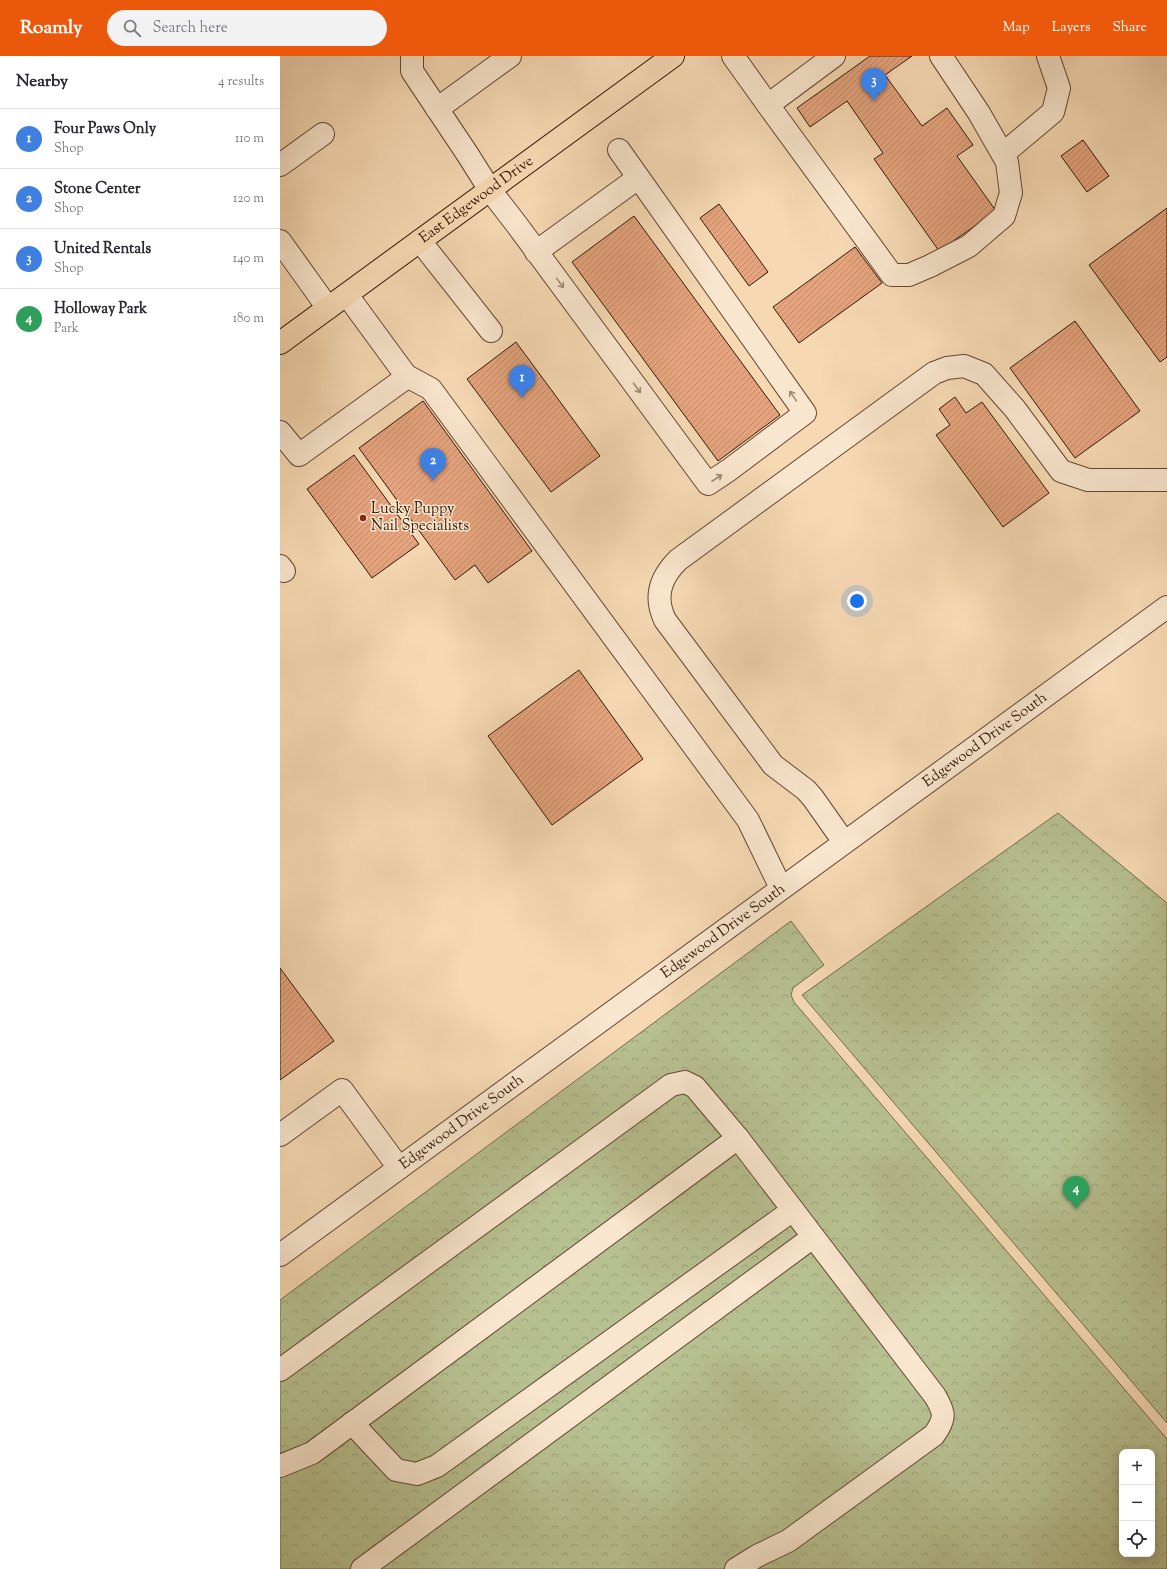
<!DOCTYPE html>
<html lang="en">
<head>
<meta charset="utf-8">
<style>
	:root { --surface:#fff; --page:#f2f2f3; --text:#2b2b33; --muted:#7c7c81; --line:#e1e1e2; --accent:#ea580c }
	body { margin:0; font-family:"Sorts Mill Goudy",serif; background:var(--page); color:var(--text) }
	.controls { position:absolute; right:12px; bottom:12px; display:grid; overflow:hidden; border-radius:8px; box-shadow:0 2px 10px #0003 }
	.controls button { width:36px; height:36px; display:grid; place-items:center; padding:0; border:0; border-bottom:1px solid var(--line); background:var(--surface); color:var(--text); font:20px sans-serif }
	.you { position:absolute; left:577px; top:545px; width:14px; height:14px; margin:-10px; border:3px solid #fff; border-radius:50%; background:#1a73e8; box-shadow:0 0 0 6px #1a73e833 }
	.badge { display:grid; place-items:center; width:26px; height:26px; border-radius:50%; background:var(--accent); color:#fff; font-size:13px; font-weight:700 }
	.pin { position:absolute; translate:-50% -33px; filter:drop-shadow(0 1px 2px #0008) }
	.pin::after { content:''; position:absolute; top:21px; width:14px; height:12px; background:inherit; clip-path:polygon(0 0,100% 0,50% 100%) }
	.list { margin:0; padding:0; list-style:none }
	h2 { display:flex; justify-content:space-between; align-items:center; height:52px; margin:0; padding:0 16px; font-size:17px }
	h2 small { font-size:13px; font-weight:400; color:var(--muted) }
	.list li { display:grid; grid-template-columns:26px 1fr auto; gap:12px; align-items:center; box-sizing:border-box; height:60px; padding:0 16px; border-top:1px solid var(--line) }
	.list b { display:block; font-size:15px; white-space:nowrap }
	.list p { margin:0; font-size:13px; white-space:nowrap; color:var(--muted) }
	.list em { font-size:13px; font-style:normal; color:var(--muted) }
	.icon { flex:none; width:22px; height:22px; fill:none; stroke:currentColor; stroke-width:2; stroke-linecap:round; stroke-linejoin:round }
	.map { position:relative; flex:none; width:887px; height:1513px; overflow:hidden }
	header { display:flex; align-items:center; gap:24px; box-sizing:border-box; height:56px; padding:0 20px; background:var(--accent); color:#fff }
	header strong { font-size:19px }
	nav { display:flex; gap:22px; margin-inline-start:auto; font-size:14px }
	.search { width:280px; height:36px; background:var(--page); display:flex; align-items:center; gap:10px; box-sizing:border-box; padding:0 14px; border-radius:22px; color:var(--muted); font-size:15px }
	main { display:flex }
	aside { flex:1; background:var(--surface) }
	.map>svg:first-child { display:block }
	.forest { fill:url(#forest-crowns); stroke:#746c4c; fill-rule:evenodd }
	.building { fill:url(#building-hatch); stroke:#321708 }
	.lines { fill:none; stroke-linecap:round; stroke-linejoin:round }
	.minor-casing { stroke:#634833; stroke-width:24 }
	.major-casing { stroke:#321708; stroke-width:24 }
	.minor { stroke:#f9e6ce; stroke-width:22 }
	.major { stroke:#f6d9b3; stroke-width:22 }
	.oneway { stroke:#9f8975 }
	.poi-dot { fill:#8f2418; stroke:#f9e6ce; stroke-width:1.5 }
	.labels { text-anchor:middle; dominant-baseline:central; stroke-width:3; stroke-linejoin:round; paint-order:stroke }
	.street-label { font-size:15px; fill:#321708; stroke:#f9e6ce }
	.poi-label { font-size:15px; fill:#321708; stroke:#f9e6ce; text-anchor:start }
</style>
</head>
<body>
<header>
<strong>Roamly</strong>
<div class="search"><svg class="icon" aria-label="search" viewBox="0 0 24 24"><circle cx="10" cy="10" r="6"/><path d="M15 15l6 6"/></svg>Search here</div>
<nav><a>Map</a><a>Layers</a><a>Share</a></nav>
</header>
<main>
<aside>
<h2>Nearby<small>4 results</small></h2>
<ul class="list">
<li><span class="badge" style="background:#3f7fe0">1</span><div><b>Four Paws Only</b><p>Shop</p></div><em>110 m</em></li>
<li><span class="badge" style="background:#3f7fe0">2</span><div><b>Stone Center</b><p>Shop</p></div><em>120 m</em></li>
<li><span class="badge" style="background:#3f7fe0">3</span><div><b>United Rentals</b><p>Shop</p></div><em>140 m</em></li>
<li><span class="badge" style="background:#2e9e5b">4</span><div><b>Holloway Park</b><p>Park</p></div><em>180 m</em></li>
</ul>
</aside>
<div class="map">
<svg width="887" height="1513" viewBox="0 0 887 1513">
	<defs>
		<pattern id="forest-crowns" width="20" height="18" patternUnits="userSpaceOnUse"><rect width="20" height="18" fill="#b7c090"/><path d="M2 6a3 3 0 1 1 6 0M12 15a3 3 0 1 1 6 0" fill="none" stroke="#9ea47b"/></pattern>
		<pattern id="building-hatch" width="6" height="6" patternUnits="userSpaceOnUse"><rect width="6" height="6" fill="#e5a47e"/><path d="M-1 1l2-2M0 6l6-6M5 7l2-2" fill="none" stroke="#c58c6b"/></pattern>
	</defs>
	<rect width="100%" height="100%" fill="#f6d9b3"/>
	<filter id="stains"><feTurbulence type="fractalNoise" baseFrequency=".005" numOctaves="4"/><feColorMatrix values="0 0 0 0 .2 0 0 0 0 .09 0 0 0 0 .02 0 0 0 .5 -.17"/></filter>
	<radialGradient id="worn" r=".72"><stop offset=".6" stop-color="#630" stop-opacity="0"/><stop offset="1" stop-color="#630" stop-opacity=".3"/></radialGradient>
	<path class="forest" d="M 778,757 L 887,847 L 887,1367 L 522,939 Z
		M 511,865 L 544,909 L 513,932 L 511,939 L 514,946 L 887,1383 L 887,1513 L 0,1513 L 0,1244 ZM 842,1396 L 872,1396 L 872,1498 L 842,1498 Z"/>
	<path class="building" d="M 590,0 L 632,0 L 605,19 L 642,70 L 667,52 L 693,89 L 677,100 L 716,155 L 659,195 L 594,103 L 603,97 L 567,45 L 530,71 L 517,52 Z
		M 803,84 L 829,120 L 807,136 L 781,100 Z
		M 439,148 L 488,216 L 469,230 L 420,162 Z
		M 887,152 L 887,301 L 880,306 L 809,209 Z
		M 354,160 L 500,359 L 438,405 L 292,206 Z
		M 575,191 L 602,227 L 519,287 L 493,251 Z
		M 795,265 L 860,355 L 795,402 L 730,312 Z
		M 236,286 L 320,400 L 271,436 L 187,323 Z
		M 675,341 L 686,357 L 702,346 L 769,437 L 723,471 L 656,379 L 670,369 L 659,353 Z
		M 143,345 L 252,495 L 208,527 L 195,509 L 175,524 L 79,392 Z
		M 74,399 L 139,488 L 92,522 L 27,433 Z
		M 299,614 L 363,703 L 272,769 L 208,680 Z
		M 0,912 L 54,985 L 0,1024 Z"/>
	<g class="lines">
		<g class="minor-casing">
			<g id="minor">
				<path d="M 132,0 L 132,15 L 188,99 L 210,134 L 237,169 L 428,428 L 449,414 L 525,357 L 339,94"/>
				<path d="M 453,0 L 488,49 L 554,0"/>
				<path d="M 488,49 L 612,219 L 629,219 L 650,210 L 689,190 L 724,160 L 731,137 L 727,106 L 699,57 L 661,0"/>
				<path d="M 157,53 L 230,0"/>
				<path d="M 723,98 L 773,56 L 779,32 L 768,0"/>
				<path d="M 0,109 L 43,78"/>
				<path d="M 0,185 L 48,252"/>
				<path d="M 140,185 L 211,275"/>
				<path d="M 256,196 L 358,122"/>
				<path d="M 125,319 L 151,333 L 468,764 L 501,832"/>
				<path d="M 0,376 L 19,399 L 127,321 L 67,239"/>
				<path d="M 0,510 L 4,515"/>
				<path d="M 564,786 L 533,742 L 526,734 L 493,709 L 385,564 C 374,541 380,522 398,504 L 654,317 L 667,312 L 684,310 L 704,318 L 735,353 L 781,415 L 808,424 L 887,424"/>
				<path d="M 0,1079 L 62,1034 L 119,1112"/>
				<path id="s1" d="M 0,1199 L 887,551"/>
				<path d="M 0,1314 L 391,1029 L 405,1026 L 415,1031 L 458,1082"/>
				<path d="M 72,1367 L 116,1414 L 137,1418 L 157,1410 L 513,1154"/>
				<path d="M 0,1410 L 32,1397 L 458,1082 L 655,1340 C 665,1357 666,1362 654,1379 L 508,1485 L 477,1500 L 456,1513"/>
				<path d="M 82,1513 L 533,1181"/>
			</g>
		</g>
		<g class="major-casing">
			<g id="major">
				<path id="s2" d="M 0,287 L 393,0"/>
			</g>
		</g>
		<use href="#minor" class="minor"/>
		<use href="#major" class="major"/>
	</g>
	<defs><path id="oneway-shaft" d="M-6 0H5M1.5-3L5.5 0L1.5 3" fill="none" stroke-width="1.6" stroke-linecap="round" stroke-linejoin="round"/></defs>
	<g class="oneway">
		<use href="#oneway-shaft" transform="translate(280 227) rotate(54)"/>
		<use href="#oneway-shaft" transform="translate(357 332) rotate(54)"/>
		<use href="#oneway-shaft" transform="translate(513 340) rotate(-125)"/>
		<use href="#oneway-shaft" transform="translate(437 422) rotate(-33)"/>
	</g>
	<circle class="poi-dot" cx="83" cy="462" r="4"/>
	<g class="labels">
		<g class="street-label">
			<text stroke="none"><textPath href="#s2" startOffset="243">East Edgewood Drive</textPath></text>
			<text stroke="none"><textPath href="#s1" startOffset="873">Edgewood Drive South</textPath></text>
			<text stroke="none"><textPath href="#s1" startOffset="549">Edgewood Drive South</textPath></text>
			<text stroke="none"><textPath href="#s1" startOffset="225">Edgewood Drive South</textPath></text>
		</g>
		<g class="poi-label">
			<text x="91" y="453">Lucky Puppy<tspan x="91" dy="17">Nail Specialists</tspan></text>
		</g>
	</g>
	<rect width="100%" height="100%" filter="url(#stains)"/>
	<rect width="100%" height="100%" fill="url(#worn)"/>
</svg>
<div class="controls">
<button>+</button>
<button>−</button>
<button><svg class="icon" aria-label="locate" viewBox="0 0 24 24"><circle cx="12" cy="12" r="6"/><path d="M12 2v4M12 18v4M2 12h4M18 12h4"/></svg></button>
</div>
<div class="you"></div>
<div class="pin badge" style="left:242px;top:342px;background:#3f7fe0">1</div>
<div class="pin badge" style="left:153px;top:425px;background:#3f7fe0">2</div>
<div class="pin badge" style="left:594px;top:45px;background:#3f7fe0">3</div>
<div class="pin badge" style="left:796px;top:1153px;background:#2e9e5b">4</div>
</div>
</main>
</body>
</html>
